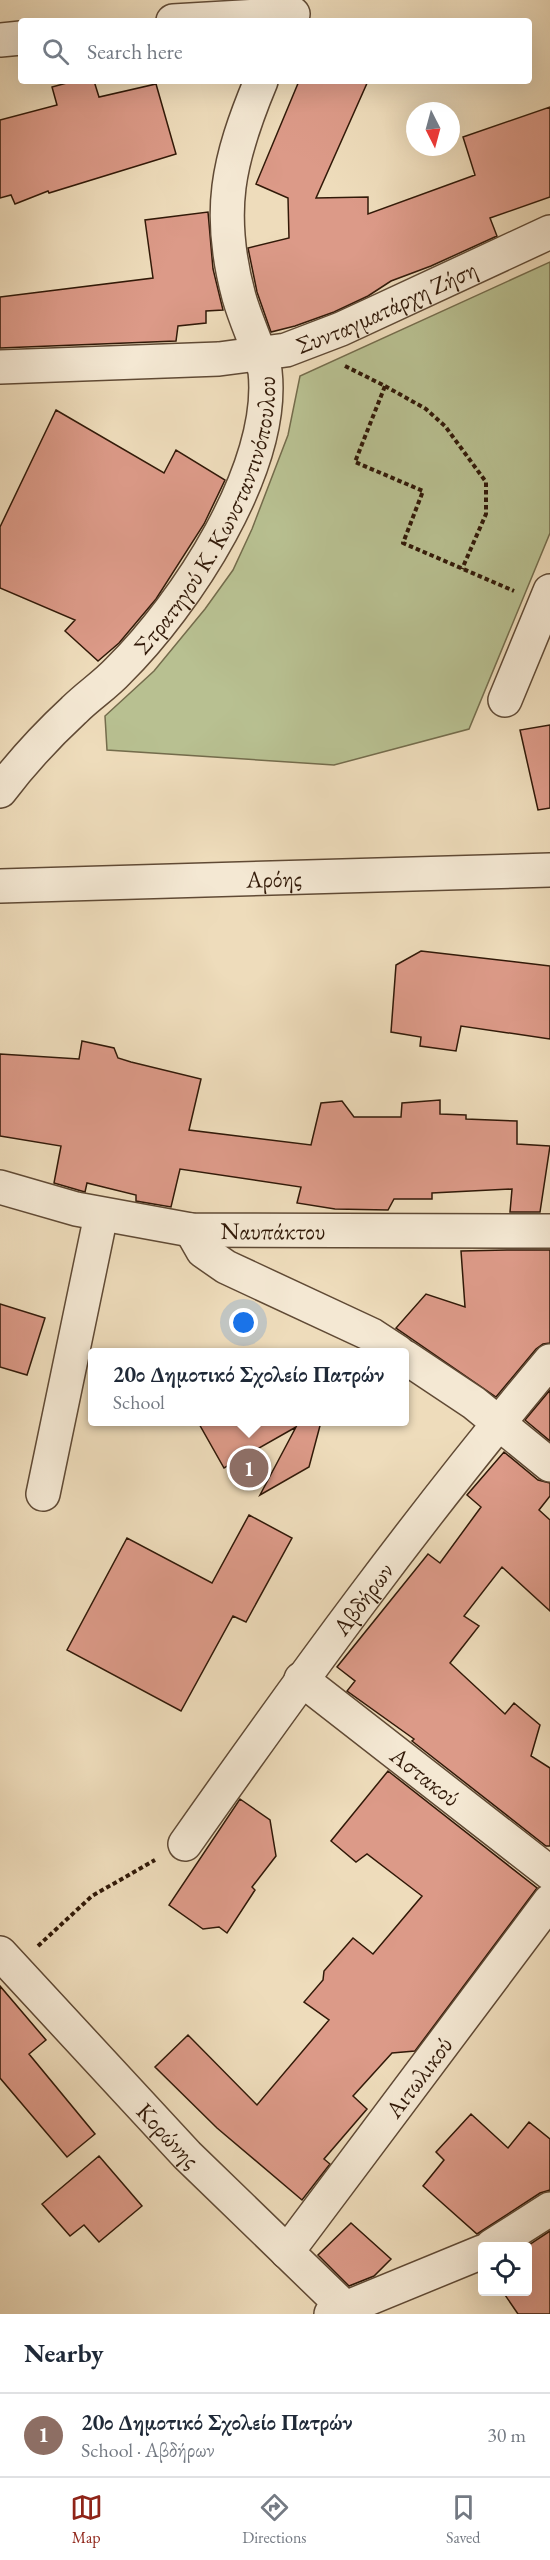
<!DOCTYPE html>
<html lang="en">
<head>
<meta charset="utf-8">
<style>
	:root { --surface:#fff; --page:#f2f2f3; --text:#1f2937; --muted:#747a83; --line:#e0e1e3; --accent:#8f2418 }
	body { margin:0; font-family:"EB Garamond",serif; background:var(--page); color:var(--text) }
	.controls { position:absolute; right:18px; bottom:18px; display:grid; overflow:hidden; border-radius:6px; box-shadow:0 6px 24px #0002 }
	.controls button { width:54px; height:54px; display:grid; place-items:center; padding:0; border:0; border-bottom:2px solid var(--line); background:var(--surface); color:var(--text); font:30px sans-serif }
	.compass { position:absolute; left:406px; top:102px; width:54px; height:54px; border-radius:50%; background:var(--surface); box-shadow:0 6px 24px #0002; rotate:174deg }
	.you { position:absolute; left:244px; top:1323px; width:21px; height:21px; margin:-15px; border:4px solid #fff; border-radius:50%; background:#1a73e8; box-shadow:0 0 0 9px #1a73e833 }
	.badge { display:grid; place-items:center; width:39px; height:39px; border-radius:50%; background:var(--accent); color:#fff; font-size:20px; font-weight:700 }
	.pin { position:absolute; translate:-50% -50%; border:3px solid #fff; box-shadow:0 2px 6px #0006 }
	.popup { position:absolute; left:88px; top:1348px; width:321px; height:78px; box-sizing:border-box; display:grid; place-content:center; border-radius:6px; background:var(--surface); filter:drop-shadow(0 2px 4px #0005); font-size:20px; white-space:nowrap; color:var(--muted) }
	.popup b { font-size:22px; color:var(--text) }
	.popup::after { content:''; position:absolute; left:50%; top:100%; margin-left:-12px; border:12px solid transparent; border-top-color:var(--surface) }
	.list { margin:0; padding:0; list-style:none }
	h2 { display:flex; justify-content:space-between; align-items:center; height:78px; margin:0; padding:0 24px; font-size:26px }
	h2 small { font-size:20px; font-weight:400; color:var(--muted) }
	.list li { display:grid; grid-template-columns:39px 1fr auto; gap:18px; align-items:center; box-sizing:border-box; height:84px; padding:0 24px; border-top:2px solid var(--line) }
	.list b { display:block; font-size:22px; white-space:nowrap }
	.list p { margin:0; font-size:20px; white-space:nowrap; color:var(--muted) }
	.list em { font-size:20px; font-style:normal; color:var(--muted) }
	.icon { flex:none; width:33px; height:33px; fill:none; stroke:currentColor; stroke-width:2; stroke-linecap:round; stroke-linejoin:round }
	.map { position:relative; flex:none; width:550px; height:2314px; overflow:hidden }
	.search { position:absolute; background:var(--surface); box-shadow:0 6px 24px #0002; left:18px; right:18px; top:18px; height:66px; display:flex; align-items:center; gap:15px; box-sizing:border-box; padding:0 21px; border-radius:6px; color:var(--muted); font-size:22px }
	.sheet { height:162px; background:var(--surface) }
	nav { display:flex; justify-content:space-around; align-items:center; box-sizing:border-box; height:84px; border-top:2px solid var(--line); background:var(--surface); font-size:16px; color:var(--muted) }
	nav a { display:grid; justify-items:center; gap:3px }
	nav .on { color:var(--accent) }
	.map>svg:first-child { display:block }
	.green { fill:#b8c091; stroke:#746c4c; stroke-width:1.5 }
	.building { fill:#dc9a88; stroke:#311908; stroke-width:1.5 }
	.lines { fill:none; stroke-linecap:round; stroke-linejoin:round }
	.minor-casing { stroke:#604a35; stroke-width:36 }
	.path { stroke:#311908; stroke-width:4; stroke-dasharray:4.5 3; stroke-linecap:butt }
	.minor { stroke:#f4e8d3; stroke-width:33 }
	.labels { text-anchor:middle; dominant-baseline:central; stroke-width:4.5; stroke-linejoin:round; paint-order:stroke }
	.street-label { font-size:24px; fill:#311908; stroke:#f4e8d3 }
</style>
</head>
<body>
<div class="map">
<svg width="550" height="2314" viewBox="0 0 550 2314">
	<rect width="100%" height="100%" fill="#eedcbb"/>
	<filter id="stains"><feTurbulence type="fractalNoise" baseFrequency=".00333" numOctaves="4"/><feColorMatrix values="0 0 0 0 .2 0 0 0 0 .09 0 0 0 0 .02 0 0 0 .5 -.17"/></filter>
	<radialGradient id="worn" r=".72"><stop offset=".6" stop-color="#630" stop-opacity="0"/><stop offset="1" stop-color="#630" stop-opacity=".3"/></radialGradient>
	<path class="green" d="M 550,262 L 550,533 L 469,729 L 334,765 L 107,750 L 105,716 L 154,671 L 205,609 L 233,570 L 252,529 L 288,435 L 300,376 Z"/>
	<path class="building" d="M 74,81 L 94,81 L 99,97 L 156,84 L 176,154 L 49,193 L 48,191 L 15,204 L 11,195 L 0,198 L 0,120 L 57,105 L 52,87 Z
		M 299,81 L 368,81 L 316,198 L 368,197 L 368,214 L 475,175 L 463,137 L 550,107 L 550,197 L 490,218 L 497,236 L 431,266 L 391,281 L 368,296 L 334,312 L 295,326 L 271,332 L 257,292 L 248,248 L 289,238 L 288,198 L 256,184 Z
		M 208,212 L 213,269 L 223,310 L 206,311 L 206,323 L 178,326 L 176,341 L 0,348 L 0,297 L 153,278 L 145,220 Z
		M 56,410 L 164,473 L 176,450 L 225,480 L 204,524 L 156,599 L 119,643 L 98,661 L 65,631 L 75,620 L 0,588 L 0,527 Z
		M 550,725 L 550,808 L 538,810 L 520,730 Z
		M 421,951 L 550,966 L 550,1039 L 461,1026 L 456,1051 L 420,1046 L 421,1037 L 391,1032 L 396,965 Z
		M 82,1041 L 114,1048 L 118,1058 L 131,1062 L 201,1079 L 189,1130 L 311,1145 L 321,1103 L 342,1101 L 354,1117 L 401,1117 L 402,1103 L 440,1100 L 440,1114 L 466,1115 L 466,1119 L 517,1121 L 517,1144 L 550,1146 L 540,1212 L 510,1212 L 512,1189 L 432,1193 L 432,1199 L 394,1199 L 388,1210 L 335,1209 L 297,1203 L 301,1187 L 180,1169 L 171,1207 L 136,1201 L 136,1195 L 87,1183 L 85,1192 L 54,1183 L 61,1146 L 0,1136 L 0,1054 L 79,1059 Z
		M 507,1250 L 550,1250 L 550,1343 L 543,1344 L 536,1349 L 496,1397 L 396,1328 L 426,1294 L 465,1307 L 461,1251 Z
		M 0,1304 L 45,1318 L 27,1375 L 0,1367 Z
		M 550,1390 L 550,1441 L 525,1420 Z
		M 198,1422 L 321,1422 L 309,1467 L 260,1495 L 296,1427 L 224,1468 Z
		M 504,1452 L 538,1480 L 550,1483 L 550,1496 L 539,1510 L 550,1520 L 550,1611 L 502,1567 L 464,1616 L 479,1626 L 450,1663 L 505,1714 L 514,1703 L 540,1725 L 531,1756 L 550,1768 L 550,1846 L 546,1846 L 412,1741 L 414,1739 L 347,1691 L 355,1681 L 337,1667 L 428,1554 L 440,1563 L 481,1507 L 467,1495 Z
		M 249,1515 L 292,1538 L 246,1622 L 233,1616 L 181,1711 L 67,1650 L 127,1538 L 212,1583 Z
		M 388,1771 L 537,1888 L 415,2051 L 392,2053 L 353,2096 L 367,2109 L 324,2159 L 330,2164 L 302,2200 L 217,2128 L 155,2067 L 188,2035 L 257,2105 L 329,2020 L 304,2002 L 323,1980 L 324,1971 L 353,1938 L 373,1954 L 422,1896 L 367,1854 L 356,1862 L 331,1841 Z
		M 240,1799 L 270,1820 L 276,1856 L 252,1887 L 255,1890 L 227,1933 L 219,1927 L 203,1929 L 169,1905 Z
		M 0,1986 L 46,2040 L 29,2054 L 95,2134 L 67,2157 L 0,2078 Z
		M 471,2114 L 508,2148 L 529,2122 L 550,2139 L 550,2190 L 540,2193 L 477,2234 L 423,2186 L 444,2160 L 436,2152 Z
		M 99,2156 L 142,2206 L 99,2242 L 84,2225 L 70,2236 L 42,2204 Z
		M 351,2223 L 391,2259 L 374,2276 L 349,2286 L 318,2255 Z
		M 550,2231 L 550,2314 L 518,2314 L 503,2292 L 528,2292 L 526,2247 Z"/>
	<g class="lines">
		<g class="minor-casing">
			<g id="minor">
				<path d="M 173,21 L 293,14"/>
				<path d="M 0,40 L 21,38"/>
				<path id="s1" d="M 0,367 L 219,359 L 286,350 L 341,329 L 550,232"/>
				<path d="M 505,700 L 550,591"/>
				<path id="s2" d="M 0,791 C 22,762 47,735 74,710 C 88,696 105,685 118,671 C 185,605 276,468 265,371 C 258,345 246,322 239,297 C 216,212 228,160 261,81"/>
				<path id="s3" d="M 0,886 L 550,870"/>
				<path id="s4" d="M 0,1187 L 76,1209 L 191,1230 L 550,1231"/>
				<path d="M 191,1230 L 203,1251 L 226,1267 L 372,1335 L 398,1352"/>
				<path d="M 405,1357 L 474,1403 L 550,1465"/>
				<path d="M 43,1494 L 101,1215"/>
				<path id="s5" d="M 301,1679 L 550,1873"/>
				<path id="s6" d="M 185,1844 C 301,1679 420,1516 550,1361"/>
				<path id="s7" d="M 0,1953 L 187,2155 L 345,2308"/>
				<path d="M 492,2246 L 550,2209"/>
				<path id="s8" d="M 287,2252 L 550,1901"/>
				<path d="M 331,2314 L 482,2252"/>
			</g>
		</g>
		<path class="path" d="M 345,366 L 385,386 L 355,462 L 423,491 L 403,543 L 514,591
			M 385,386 L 426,409 L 445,426 L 486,482 L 486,514 L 462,569
			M 38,1946 L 92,1896 L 155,1860"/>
		<use href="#minor" class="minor"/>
	</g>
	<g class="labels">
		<g class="street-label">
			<text stroke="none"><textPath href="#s1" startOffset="396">Συνταγματάρχη Ζήση</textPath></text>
			<text stroke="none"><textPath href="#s2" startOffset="352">Στρατηγού Κ. Κωνσταντινόπουλου</textPath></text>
			<text stroke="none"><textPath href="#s3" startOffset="274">Αρόης</textPath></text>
			<text stroke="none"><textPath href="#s4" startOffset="278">Ναυπάκτου</textPath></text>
			<text stroke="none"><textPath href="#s6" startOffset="303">Αβδήρων</textPath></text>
			<text stroke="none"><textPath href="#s5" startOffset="158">Αστακού</textPath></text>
			<text stroke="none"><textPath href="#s8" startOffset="219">Αιτωλικού</textPath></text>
			<text stroke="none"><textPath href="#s7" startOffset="248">Κορώνης</textPath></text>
		</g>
	</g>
	<rect width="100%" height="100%" filter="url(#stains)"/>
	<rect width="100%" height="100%" fill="url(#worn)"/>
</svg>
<div class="controls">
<button><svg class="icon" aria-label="locate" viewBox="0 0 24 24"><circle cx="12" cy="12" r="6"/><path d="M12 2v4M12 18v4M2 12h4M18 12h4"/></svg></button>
</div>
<svg class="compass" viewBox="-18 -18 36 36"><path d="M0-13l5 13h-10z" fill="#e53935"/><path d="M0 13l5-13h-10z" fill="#747a83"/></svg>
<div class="you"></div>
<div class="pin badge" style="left:249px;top:1468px;background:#8d6e63">1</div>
<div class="popup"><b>20ο Δημοτικό Σχολείο Πατρών</b>School</div>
<div class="search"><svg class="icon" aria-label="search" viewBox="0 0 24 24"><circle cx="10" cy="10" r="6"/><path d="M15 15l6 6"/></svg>Search here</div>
</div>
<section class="sheet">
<h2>Nearby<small></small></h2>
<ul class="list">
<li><span class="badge" style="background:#8d6e63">1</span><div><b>20ο Δημοτικό Σχολείο Πατρών</b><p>School · Αβδήρων</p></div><em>30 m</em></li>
</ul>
</section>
<nav>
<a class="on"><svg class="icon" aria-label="map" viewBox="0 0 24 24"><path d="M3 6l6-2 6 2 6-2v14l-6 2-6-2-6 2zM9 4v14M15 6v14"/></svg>Map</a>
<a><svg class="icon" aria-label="directions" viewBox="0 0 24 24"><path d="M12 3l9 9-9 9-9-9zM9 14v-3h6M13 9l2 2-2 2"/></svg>Directions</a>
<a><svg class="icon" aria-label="saved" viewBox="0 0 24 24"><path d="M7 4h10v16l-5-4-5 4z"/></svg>Saved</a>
</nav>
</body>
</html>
